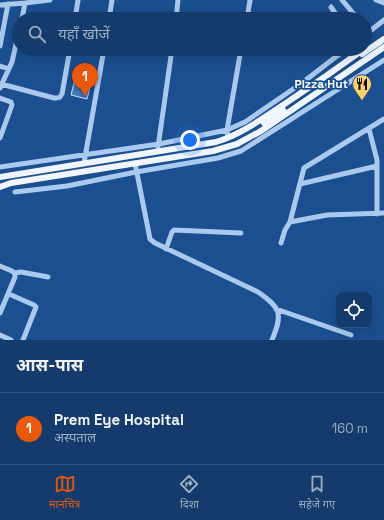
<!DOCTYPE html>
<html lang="hi">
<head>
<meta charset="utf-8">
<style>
	:root { --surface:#143b6b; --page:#1d4271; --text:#f1f3f6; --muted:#9dadc1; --line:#33557e; --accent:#ea580c }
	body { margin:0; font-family:"Space Grotesk","Noto Sans Devanagari",sans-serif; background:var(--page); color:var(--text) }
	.controls { position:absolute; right:12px; bottom:12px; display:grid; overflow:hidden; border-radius:8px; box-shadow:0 4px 16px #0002 }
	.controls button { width:36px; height:36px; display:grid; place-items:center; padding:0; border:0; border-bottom:1px solid var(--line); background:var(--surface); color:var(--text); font:20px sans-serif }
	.you { position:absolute; left:190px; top:140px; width:14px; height:14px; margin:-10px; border:3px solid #fff; border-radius:50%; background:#1a73e8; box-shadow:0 0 0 6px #1a73e833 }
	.badge { display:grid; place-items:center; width:26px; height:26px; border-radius:50%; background:var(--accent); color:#fff; font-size:13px; font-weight:700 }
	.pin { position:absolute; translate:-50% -33px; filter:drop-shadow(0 1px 2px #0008) }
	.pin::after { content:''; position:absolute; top:21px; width:14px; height:12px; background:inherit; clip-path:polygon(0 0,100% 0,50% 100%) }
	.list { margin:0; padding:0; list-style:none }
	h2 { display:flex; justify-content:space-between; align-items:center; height:52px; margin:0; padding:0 16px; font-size:17px }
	h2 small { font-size:13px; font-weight:400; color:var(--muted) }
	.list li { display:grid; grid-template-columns:26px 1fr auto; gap:12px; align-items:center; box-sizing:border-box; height:72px; padding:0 16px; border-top:1px solid var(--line) }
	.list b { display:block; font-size:15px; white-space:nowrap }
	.list p { margin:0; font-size:13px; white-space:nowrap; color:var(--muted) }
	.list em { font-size:13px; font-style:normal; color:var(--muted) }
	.icon { flex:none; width:22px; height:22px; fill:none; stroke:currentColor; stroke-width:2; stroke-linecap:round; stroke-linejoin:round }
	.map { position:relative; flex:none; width:384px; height:340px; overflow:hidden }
	.search { position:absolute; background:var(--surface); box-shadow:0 4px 16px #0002; left:12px; right:12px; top:12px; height:44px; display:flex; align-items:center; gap:10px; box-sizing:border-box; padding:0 14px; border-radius:22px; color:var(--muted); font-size:15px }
	.sheet { height:124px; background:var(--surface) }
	nav { display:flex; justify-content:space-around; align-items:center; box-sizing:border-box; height:56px; border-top:1px solid var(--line); background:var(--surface); font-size:11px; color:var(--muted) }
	nav a { display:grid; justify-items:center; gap:2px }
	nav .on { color:var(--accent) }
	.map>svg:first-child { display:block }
	.building { fill:#4478b7; stroke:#cfe3fa }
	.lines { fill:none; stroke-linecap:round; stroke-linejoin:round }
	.minor { stroke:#a9c9ee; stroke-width:5 }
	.major { stroke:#f0f6ff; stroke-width:6 }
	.labels { text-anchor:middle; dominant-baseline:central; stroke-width:3.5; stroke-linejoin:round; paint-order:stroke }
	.poi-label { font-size:12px; font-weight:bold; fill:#fff; stroke:#1b4f8f; text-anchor:end }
</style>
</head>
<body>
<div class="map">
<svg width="384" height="340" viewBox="0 0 384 340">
	<rect width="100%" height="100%" fill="#1b4f8f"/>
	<path class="building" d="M 75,79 L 91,83 L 87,99 L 71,95 Z"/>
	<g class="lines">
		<path class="minor" d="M 342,0 L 358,19
			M 376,0 L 384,3
			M 0,5 L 25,3 L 50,0
			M 331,7 L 339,19
			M 22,19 L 25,3
			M 75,19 L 78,0
			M 109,19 L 112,0
			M 176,19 L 178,0
			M 247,19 L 250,0
			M 365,35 L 384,20
			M 0,46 L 8,4
			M 0,66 L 9,69
			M 1,84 L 54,98 C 59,98 60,98 62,94 L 70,49
			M 0,88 L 12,62 L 19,31
			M 0,98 L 11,102 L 12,105 L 0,138
			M 369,129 L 377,160 L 377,214
			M 228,138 L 227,130 L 241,49
			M 158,147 L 172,49
			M 84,163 L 104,49
			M 135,163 L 150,239 L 155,243 L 258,292 C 281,308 283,314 272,340
			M 0,167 L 159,144 L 227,130 L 245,122 L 302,83 L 346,49
			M 300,184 L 377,166
			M 15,192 L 67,186 L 136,172 L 218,158 L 241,151 L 384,60
			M 290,222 L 327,215 L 384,213
			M 281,243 L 285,230 L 290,222 L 304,168 L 384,119
			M 166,249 L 172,232 L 174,230 L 241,233
			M 0,266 L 12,271 L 15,274 L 15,277 L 0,313
			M 14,273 L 21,272 L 48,277
			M 9,294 L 34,305 L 36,307 L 23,340
			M 276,309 L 351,335
			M 0,335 L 11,340"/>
		<path class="major" d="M 362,54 L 384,39
			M 264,123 L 283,110
			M 0,177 L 216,142 C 242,134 263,118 286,103 C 312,86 338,68 364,49
			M 0,187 L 11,183 L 213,151 L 237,144 L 261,131 L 384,47"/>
	</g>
	<defs>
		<g id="restaurant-pin" transform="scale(1)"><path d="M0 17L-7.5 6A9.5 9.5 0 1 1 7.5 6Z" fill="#ffd166" stroke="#1b4f8f"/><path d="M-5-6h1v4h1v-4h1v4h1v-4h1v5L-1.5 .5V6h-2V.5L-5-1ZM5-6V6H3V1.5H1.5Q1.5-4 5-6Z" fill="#111"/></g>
	</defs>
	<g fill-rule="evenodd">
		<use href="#restaurant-pin" x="362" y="84"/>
	</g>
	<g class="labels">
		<g class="poi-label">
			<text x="348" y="84">Pizza Hut</text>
		</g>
	</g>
</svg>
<div class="controls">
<button><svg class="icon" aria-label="locate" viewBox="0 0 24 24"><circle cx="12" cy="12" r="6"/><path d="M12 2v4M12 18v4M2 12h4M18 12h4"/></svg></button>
</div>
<div class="you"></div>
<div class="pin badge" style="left:85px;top:96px">1</div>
<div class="search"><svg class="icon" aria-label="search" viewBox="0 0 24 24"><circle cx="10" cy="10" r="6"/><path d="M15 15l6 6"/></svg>यहाँ खोजें</div>
</div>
<section class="sheet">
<h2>आस-पास<small></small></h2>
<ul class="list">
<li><span class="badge">1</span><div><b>Prem Eye Hospital</b><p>अस्पताल</p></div><em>160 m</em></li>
</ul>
</section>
<nav>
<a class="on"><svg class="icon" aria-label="map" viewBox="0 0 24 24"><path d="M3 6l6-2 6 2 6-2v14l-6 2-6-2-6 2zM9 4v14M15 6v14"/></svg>मानचित्र</a>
<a><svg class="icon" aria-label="directions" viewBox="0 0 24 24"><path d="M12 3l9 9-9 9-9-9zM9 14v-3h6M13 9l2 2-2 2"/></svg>दिशा</a>
<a><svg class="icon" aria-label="saved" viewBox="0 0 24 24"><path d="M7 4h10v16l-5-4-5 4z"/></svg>सहेजे गए</a>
</nav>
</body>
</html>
